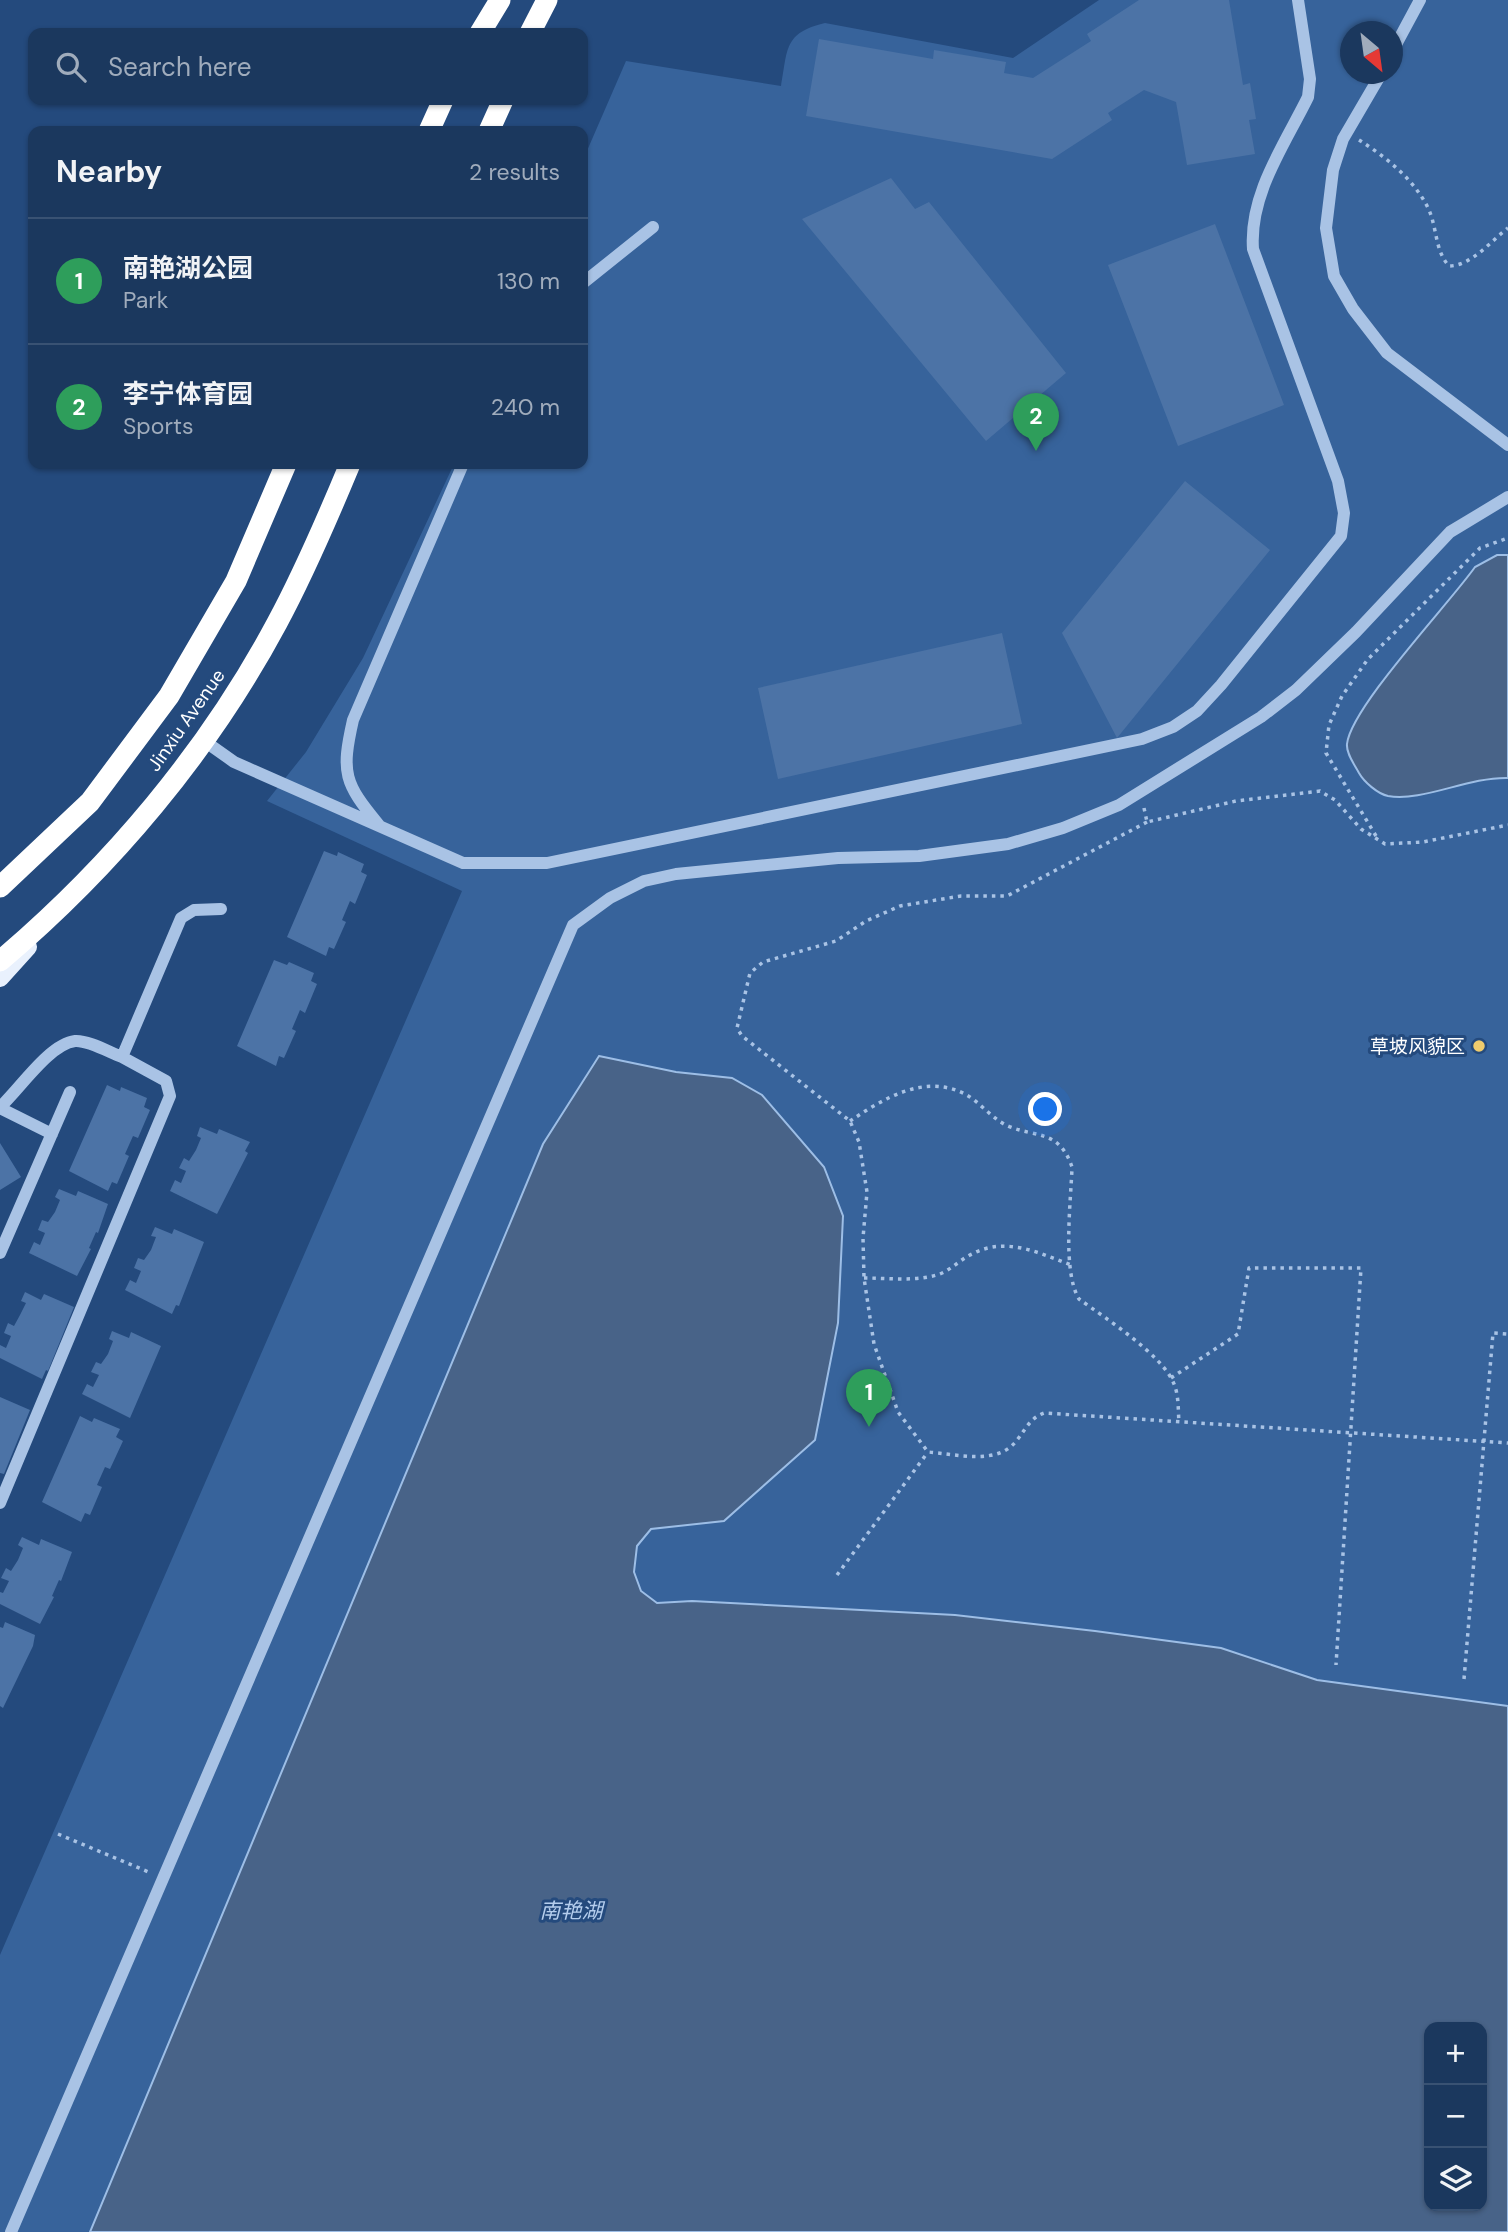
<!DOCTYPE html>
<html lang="en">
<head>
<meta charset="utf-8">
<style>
	:root { --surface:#1b385e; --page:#284367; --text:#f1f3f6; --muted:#a0acbc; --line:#395273; --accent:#f0cc6d }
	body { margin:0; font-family:"DM Sans","Noto Sans SC",sans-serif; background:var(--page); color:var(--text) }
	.controls { position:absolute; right:21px; bottom:21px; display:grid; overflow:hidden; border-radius:14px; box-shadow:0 2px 5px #0004 }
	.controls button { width:63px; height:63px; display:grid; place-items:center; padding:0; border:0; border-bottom:2px solid var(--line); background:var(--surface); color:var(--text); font:35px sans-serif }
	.compass { position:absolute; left:1340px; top:21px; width:63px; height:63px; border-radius:50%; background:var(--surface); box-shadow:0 2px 5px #0004; rotate:151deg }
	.you { position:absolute; left:1046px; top:1110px; width:24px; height:24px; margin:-18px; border:5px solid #fff; border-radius:50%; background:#1a73e8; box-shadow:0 0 0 10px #1a73e833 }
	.badge { display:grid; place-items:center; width:46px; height:46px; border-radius:50%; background:var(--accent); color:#fff; font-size:23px; font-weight:700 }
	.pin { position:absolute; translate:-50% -58px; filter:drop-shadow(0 2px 4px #0008) }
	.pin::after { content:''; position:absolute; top:37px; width:24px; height:21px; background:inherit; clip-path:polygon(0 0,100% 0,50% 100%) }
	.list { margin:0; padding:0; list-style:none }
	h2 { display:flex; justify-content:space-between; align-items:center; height:91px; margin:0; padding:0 28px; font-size:30px }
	h2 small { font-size:23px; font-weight:400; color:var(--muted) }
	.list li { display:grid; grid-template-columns:46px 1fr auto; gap:21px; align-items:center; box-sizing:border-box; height:126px; padding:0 28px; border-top:2px solid var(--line) }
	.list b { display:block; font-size:26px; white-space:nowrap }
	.list p { margin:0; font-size:23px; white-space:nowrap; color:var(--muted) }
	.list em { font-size:23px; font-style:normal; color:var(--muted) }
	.icon { flex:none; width:38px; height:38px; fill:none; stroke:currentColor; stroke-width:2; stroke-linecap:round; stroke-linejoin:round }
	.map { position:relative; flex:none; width:1508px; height:2232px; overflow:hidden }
	.search { position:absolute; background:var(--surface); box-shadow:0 2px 5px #0004; left:28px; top:28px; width:560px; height:77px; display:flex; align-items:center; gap:18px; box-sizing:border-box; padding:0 24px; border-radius:14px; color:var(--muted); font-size:26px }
	.panel { position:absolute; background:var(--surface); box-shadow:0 2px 5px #0004; left:28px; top:126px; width:560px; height:343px; border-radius:14px }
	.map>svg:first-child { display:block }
	.green { fill:#37639b; fill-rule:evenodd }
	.water { fill:#486388; stroke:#9dbee6; stroke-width:2; fill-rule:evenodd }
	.building { fill:#4c73a6 }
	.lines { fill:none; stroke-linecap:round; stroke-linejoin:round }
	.path { stroke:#a9c3e5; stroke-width:3.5; stroke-dasharray:3.5 5; stroke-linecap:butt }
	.minor { stroke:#a9c3e5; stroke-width:12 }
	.major { stroke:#e9f1fd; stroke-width:18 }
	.highway { stroke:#fff; stroke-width:21 }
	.poi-dot { fill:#f0cc6d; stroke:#244a7d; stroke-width:2.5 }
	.labels { text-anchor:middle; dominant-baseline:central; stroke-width:6; stroke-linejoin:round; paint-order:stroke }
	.street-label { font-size:19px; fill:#fff; stroke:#244a7d }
	.poi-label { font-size:19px; fill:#fff; stroke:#244a7d; text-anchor:end }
	.water-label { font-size:21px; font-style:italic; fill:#b4cded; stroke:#244a7d }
</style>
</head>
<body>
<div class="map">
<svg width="1508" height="2232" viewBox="0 0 1508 2232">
	<rect width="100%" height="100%" fill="#244a7d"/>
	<path class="green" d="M 1099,0 L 1508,0 L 1508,2232 L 0,2232 L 0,1955 L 462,891 L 267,801 L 306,752 L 363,658 L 454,464 L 583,464 L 583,160 L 626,61 L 781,86 C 788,50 783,33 825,23 L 1013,58 ZM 1350,32 L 1392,32 L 1392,74 L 1350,74 ZM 1429,2027 L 1482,2027 L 1482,2206 L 1429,2206 Z"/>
	<path class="water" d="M 1497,555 L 1508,555 L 1508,778 C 1467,777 1423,802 1388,796 C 1378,794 1364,782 1359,773 C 1355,765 1346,754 1347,744 C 1351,707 1449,604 1475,567 Z
		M 599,1056 L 676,1072 L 732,1078 L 762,1095 L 824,1167 L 843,1216 L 838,1323 L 815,1440 L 724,1521 L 651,1529 L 637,1546 L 634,1572 L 641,1591 L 657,1603 L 692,1601 L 955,1615 L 1095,1631 L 1221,1648 L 1317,1680 L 1508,1706 L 1508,2232 L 90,2232 L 543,1144 ZM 1429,2027 L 1482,2027 L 1482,2206 L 1429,2206 Z"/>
	<path class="building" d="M 1139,0 L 1229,0 L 1243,85 L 1250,83 L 1256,119 L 1249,120 L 1255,154 L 1187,165 L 1176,102 L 1144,90 L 1108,113 L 1112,120 L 1052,159 L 806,116 L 819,39 L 933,59 L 934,50 L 1006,62 L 1004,73 L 1033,78 L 1091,41 L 1087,34 Z
		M 891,178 L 915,209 L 929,202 L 1066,373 L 986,441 L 802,219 Z
		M 1215,224 L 1284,405 L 1178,446 L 1108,265 Z
		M 1185,481 L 1270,550 L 1117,738 L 1062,633 Z
		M 1002,633 L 1022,724 L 778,779 L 758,688 Z
		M 324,851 L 337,856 L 338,852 L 364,864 L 361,872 L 367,875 L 355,904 L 350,901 L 342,920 L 346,922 L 334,949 L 329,947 L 326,956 L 287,937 Z
		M 274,960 L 287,965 L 289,962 L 314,973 L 311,981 L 317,984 L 305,1013 L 300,1010 L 292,1029 L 296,1031 L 284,1058 L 279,1056 L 276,1066 L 237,1046 Z
		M 107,1085 L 120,1091 L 121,1087 L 147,1098 L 144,1107 L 150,1110 L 138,1138 L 133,1136 L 125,1154 L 129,1156 L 117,1184 L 112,1182 L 108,1191 L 69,1171 Z
		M 200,1127 L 217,1134 L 219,1129 L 250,1142 L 245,1151 L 248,1153 L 217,1214 L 170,1191 L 175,1180 L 181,1183 L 186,1171 L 179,1168 L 184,1158 L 189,1161 L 196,1150 L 201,1138 L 197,1136 Z
		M 0,1143 L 21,1177 L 0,1190 Z
		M 59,1189 L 76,1196 L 78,1191 L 108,1204 L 98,1233 L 96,1232 L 89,1248 L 91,1249 L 77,1276 L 29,1253 L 34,1242 L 40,1245 L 45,1233 L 38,1230 L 42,1220 L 48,1222 L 55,1212 L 60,1200 L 55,1197 Z
		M 155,1227 L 172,1234 L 174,1229 L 204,1242 L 179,1306 L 176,1305 L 172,1314 L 125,1290 L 130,1280 L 136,1283 L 141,1271 L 134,1268 L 138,1258 L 144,1260 L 151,1250 L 156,1237 L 151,1236 Z
		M 25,1292 L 41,1300 L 44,1294 L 74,1307 L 48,1371 L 46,1370 L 42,1379 L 0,1358 L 0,1345 L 6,1348 L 11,1336 L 4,1333 L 8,1323 L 14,1326 L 20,1315 L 26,1303 L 21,1301 Z
		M 112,1331 L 129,1338 L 131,1332 L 161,1346 L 130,1418 L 82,1394 L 87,1384 L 93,1387 L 99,1375 L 91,1372 L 96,1362 L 101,1364 L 108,1354 L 113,1341 L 109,1339 Z
		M 0,1397 L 30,1410 L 4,1474 L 0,1473 Z
		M 80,1416 L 92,1422 L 94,1418 L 120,1429 L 116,1437 L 123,1441 L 110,1469 L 105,1467 L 97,1485 L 102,1487 L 90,1515 L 85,1513 L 81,1522 L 42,1502 Z
		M 22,1537 L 39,1545 L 41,1539 L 72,1552 L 61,1581 L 59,1580 L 52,1596 L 54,1597 L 40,1624 L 0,1604 L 0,1592 L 3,1593 L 9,1581 L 1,1578 L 6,1568 L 11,1571 L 18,1560 L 23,1548 L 18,1545 Z
		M 5,1622 L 35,1635 L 33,1646 L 3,1708 L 0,1706 L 0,1627 L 3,1628 Z"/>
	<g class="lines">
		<path class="path" d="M 1359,140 C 1386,157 1415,180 1429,210 C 1437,228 1435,251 1449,266 C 1471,266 1491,241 1508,228
			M 1144,808 L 1147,822 L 1236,801 L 1320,791 L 1335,800 L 1361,829 L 1385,844 L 1423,842 L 1508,825
			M 1147,822 L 1007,896 L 961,896 L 900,906 L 866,921 L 836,941 L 763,962 L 750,973 L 737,1028 L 742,1036 L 850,1121 L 859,1142 L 867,1192 L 863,1238 L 864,1278 L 874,1344 L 898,1412 L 928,1452 C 957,1454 998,1466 1017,1440 C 1026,1429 1030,1418 1044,1413 L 1508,1443
			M 1376,836 L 1326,753 L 1329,725 L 1342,696 L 1368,659 L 1480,548 L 1508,538
			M 850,1121 C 883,1099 924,1073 965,1094 C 980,1102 992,1119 1008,1126 C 1036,1138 1059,1129 1072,1167 C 1071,1201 1062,1271 1079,1299 C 1105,1318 1163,1355 1174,1384 C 1179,1396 1178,1410 1179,1423
			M 864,1278 C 889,1278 916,1282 940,1274 C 952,1269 961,1259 972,1254 C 1006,1236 1039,1253 1071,1265
			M 1171,1378 L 1238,1334 L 1249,1268 L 1361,1268 L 1336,1665
			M 837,1575 L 928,1452
			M 1464,1679 L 1493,1333 L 1508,1334
			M 58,1834 L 151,1873"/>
		<path class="minor" d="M 1392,52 L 1420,0
			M 1381,74 L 1343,139 L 1333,170 L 1326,228 L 1334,276 L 1353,309 L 1387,353 L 1508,445
			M 583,283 L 653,227
			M 203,740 L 234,762 L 463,863 L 547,863 L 1142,739 L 1173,727 L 1197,711 L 1221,685 L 1341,536 L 1344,513 L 1338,481 L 1253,249 C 1249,194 1285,144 1308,97 L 1310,79 L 1298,0
			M 379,825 C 344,783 341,773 353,720 L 463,464
			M 0,1107 C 19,1090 49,1044 75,1041 C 88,1040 109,1052 122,1057
			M 0,1108 L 52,1134
			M 0,1253 L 70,1092
			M 0,1503 L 170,1096 L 166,1081 L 122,1057 L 181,918 L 194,910 L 221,909
			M 11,2232 L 573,925 L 610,898 L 644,881 L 676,874 L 838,858 L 919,856 L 1008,844 L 1063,828 L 1119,805 L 1261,717 L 1296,690 L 1356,632 L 1450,532 L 1508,497"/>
		<path class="major" d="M 0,978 L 28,947"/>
		<path class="highway" d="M 480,33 L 500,0
			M 530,33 L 547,0
			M 429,131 L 443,100
			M 489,131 L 503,100
			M 0,887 L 90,802 L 169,696 L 236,581 L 286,464
			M 0,961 C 111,867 208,752 277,623 C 305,571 328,517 350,464"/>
	</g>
	<circle class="poi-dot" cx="1479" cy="1046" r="7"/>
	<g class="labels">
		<g class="street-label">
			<text transform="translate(186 720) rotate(-55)">Jinxiu Avenue</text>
		</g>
		<g class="poi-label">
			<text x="1465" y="1046">草坡风貌区</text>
		</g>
		<g class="water-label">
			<text x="571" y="1911">南艳湖</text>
		</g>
	</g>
</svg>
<div class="controls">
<button>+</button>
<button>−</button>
<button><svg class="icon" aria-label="layers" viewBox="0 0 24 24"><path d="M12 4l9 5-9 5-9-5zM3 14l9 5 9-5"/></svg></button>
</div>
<svg class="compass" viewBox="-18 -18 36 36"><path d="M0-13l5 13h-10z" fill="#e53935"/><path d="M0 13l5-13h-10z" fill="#a0acbc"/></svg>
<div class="you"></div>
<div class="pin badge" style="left:869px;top:1427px;background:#2e9e5b">1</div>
<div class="pin badge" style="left:1036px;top:451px;background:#2e9e5b">2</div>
<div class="search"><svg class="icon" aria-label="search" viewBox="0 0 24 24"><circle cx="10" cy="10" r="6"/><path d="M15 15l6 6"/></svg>Search here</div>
<section class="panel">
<h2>Nearby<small>2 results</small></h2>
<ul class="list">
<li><span class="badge" style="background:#2e9e5b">1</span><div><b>南艳湖公园</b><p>Park</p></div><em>130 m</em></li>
<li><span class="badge" style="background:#2e9e5b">2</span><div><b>李宁体育园</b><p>Sports</p></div><em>240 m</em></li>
</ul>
</section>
</div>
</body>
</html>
